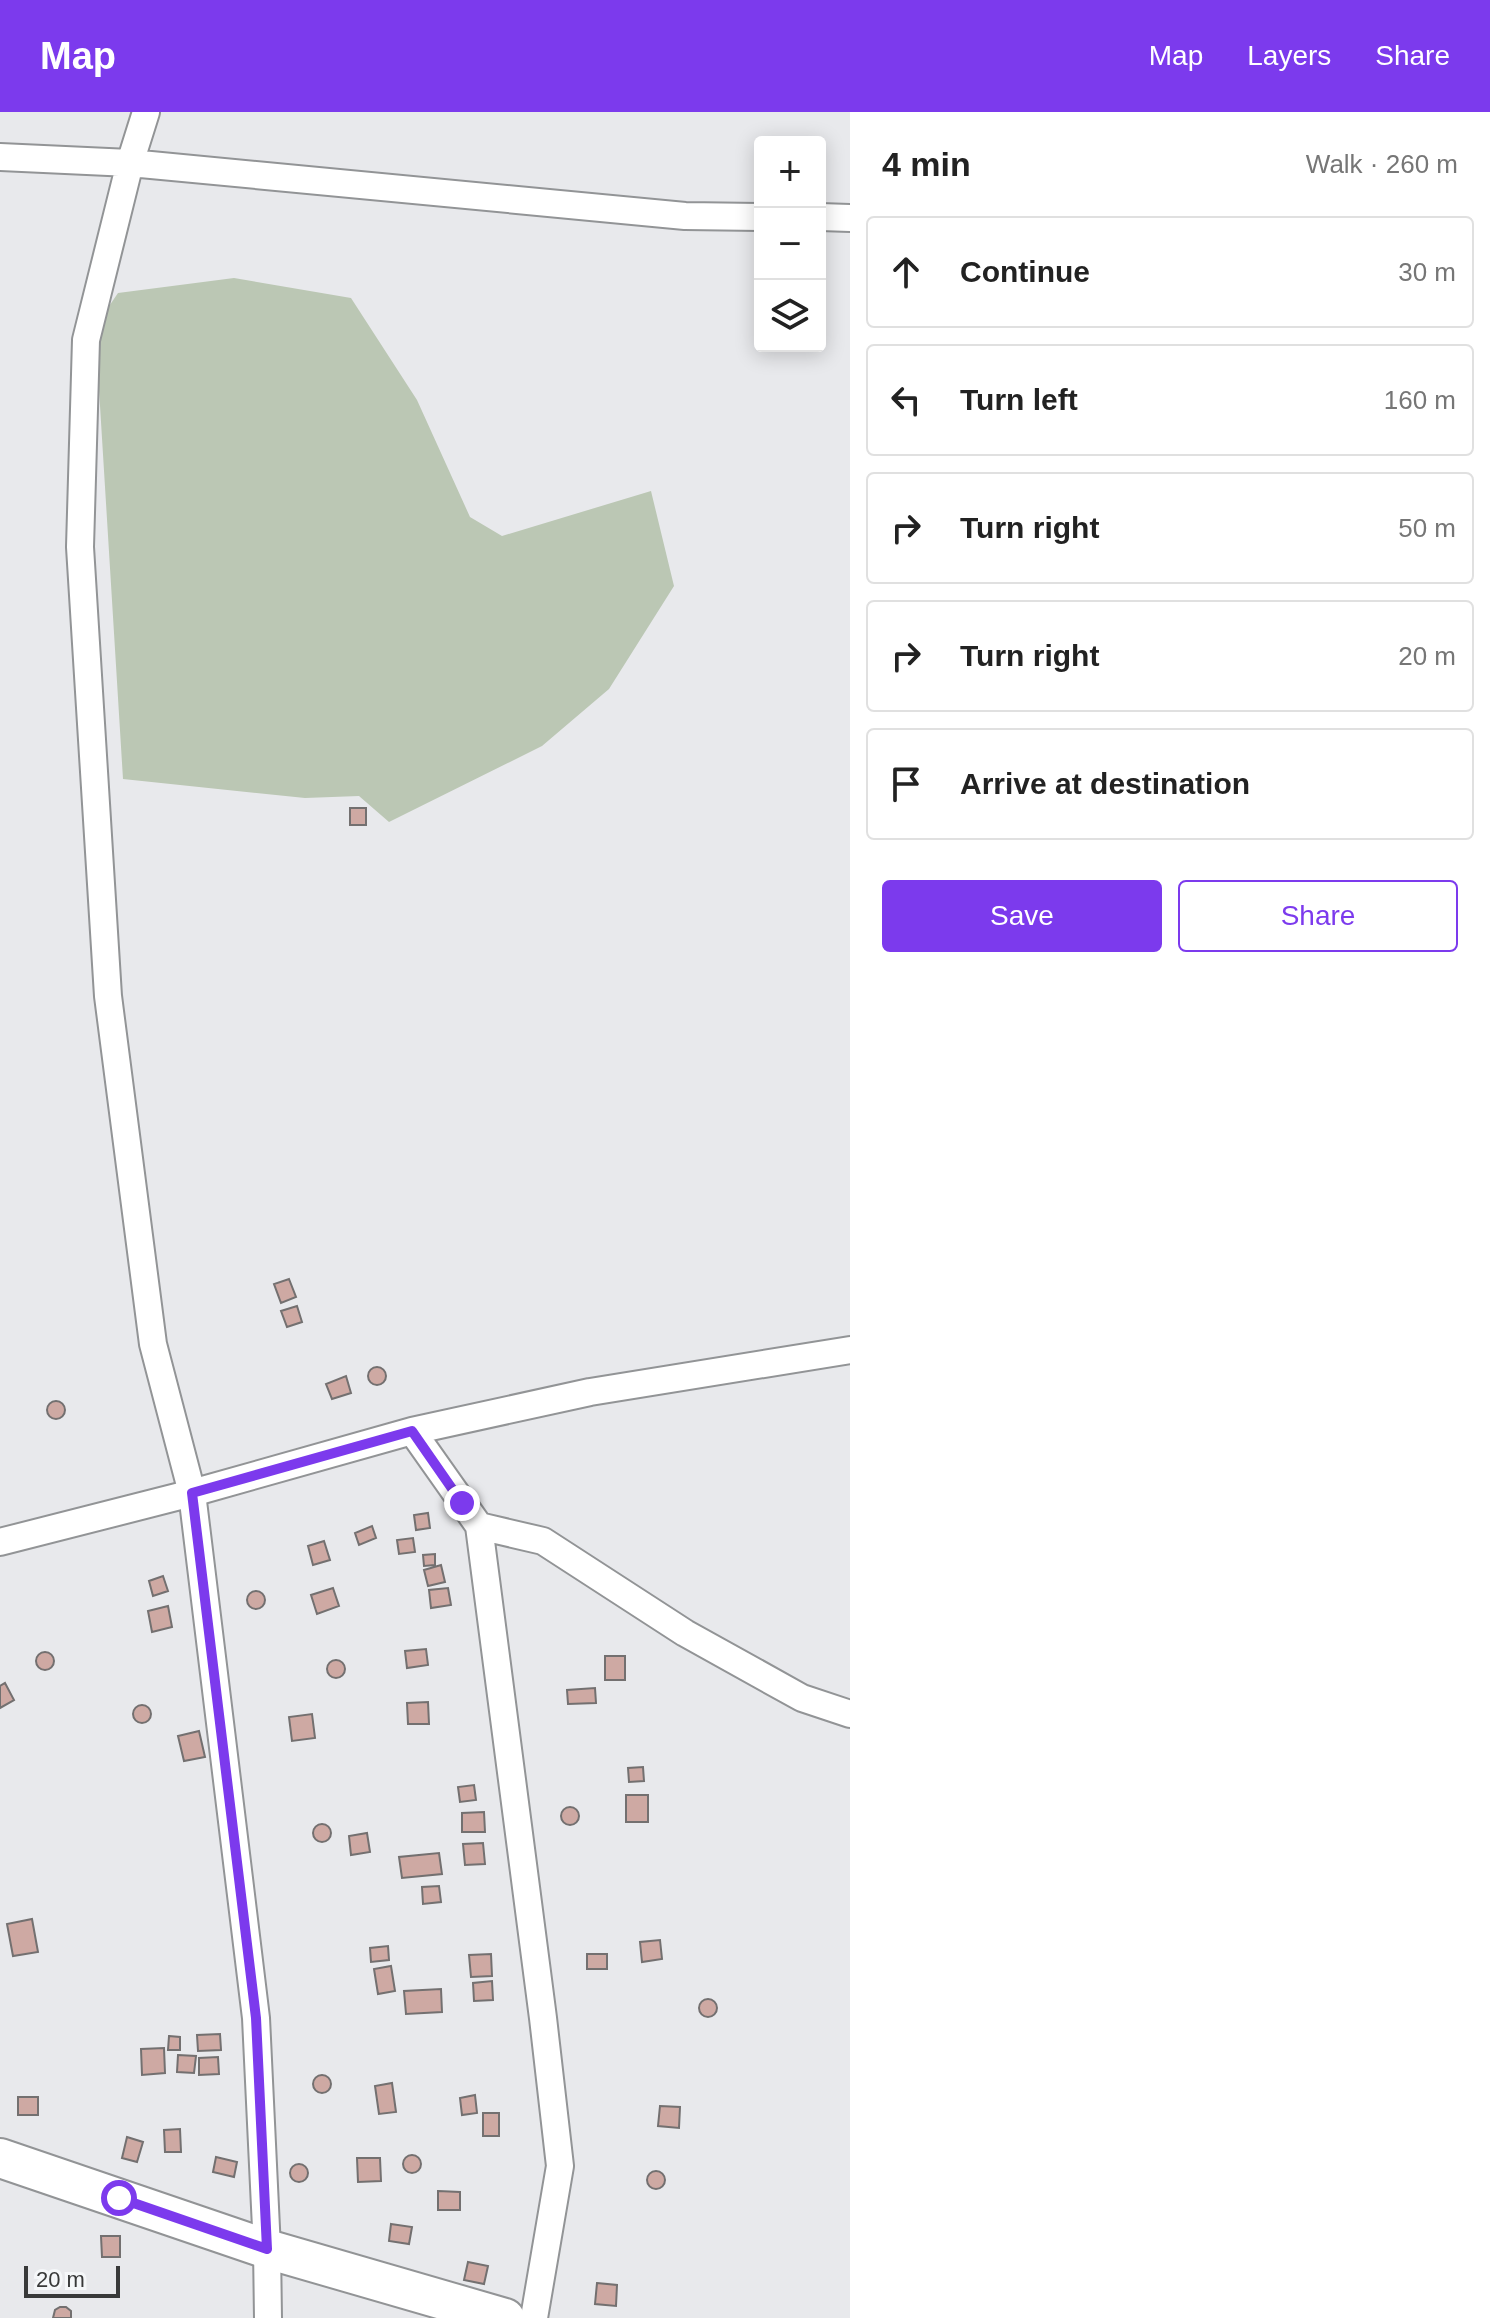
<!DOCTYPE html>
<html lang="en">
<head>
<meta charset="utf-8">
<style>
	:root { --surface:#fff; --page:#f6f6f6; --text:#222; --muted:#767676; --line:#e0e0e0; --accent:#7c3aed }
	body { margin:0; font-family:Helvetica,sans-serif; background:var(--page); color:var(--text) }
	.controls { position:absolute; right:24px; top:24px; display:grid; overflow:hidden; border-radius:8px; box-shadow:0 4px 20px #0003 }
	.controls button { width:72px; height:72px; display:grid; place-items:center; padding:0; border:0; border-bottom:2px solid var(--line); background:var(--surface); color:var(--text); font:40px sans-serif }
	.scale { position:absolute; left:24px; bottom:20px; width:96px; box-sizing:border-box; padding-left:8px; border:4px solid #383939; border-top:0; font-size:22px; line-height:28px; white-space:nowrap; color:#383939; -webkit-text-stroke:6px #f5f7f9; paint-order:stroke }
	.stop { position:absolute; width:24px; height:24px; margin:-18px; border:6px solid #7c3aed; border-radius:50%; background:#fff }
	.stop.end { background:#7c3aed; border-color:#fff; box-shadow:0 2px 8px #0008 }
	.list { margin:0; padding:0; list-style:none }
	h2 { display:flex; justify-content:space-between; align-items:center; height:104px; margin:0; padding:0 32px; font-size:34px }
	h2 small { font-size:26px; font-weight:400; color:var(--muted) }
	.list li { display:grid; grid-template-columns:52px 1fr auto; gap:24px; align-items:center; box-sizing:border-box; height:112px; margin:0 16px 16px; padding:0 16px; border:2px solid var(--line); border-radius:8px }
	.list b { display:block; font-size:30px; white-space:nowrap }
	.list em { font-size:26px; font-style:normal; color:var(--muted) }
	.actions { display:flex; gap:16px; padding:24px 32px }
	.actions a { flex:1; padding:18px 0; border:2px solid var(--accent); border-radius:8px; text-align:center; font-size:28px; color:var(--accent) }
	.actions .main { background:var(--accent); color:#fff }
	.icon { flex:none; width:44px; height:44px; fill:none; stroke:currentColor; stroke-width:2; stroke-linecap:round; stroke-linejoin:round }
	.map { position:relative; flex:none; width:850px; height:2206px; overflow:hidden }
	header { display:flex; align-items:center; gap:48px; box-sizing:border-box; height:112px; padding:0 40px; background:var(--accent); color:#fff }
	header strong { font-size:38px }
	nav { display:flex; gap:44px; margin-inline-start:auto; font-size:28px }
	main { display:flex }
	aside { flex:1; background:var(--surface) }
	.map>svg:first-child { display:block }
	.green { fill:#bbc7b4 }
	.building { fill:#cea9a3; stroke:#737070; stroke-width:2 }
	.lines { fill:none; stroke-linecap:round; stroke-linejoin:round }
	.minor-casing { stroke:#929496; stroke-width:30 }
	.secondary-casing { stroke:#929496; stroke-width:42 }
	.minor { stroke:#fff; stroke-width:26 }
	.secondary { stroke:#fff; stroke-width:38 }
	.route { stroke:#7c3aed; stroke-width:10 }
</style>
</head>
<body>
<header>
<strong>Map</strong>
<nav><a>Map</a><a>Layers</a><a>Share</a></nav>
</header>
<main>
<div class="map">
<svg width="850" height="2206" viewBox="0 0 850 2206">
	<rect width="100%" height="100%" fill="#e8e9ec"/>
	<path class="green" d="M 234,166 L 351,186 L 417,288 L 470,405 L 502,424 L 651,379 L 674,474 L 609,577 L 542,634 L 389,710 L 359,684 L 305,686 L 123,667 L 97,245 L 99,209 L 118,181 Z"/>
	<path class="building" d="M 350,696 L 366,696 L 366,713 L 350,713 Z
		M 289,1167 L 296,1185 L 281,1191 L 274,1172 Z
		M 297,1194 L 302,1210 L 287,1215 L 281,1199 Z
		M368 1264a9 9 0 1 1 18 0a9 9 0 1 1-18 0Z
		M 346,1264 L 351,1281 L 332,1287 L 326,1272 Z
		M47 1298a9 9 0 1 1 18 0a9 9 0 1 1-18 0Z
		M 428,1401 L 430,1416 L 416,1418 L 414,1403 Z
		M 372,1414 L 376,1426 L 359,1433 L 355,1421 Z
		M 413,1426 L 415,1440 L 399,1442 L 397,1428 Z
		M 324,1429 L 330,1448 L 313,1453 L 308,1434 Z
		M 435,1442 L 435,1453 L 424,1454 L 423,1443 Z
		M 441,1453 L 445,1470 L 428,1474 L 424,1458 Z
		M 163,1464 L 168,1479 L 153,1484 L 149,1469 Z
		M 333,1476 L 339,1494 L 317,1502 L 311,1483 Z
		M 448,1476 L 451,1493 L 431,1496 L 429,1478 Z
		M247 1488a9 9 0 1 1 18 0a9 9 0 1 1-18 0Z
		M 168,1494 L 172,1515 L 152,1520 L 148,1499 Z
		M 426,1537 L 428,1553 L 407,1556 L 405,1539 Z
		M36 1549a9 9 0 1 1 18 0a9 9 0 1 1-18 0Z
		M 605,1544 L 625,1544 L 625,1568 L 605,1568 Z
		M327 1557a9 9 0 1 1 18 0a9 9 0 1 1-18 0Z
		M 5,1571 L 14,1588 L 0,1596 L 0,1574 Z
		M 595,1576 L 596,1591 L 568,1592 L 567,1578 Z
		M 428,1590 L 429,1612 L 408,1612 L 407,1591 Z
		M133 1602a9 9 0 1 1 18 0a9 9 0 1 1-18 0Z
		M 312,1602 L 315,1626 L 292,1629 L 289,1605 Z
		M 199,1619 L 205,1645 L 184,1649 L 178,1624 Z
		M 643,1655 L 644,1669 L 629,1670 L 628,1656 Z
		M 474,1673 L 476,1688 L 460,1690 L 458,1675 Z
		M 626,1683 L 648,1683 L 648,1710 L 626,1710 Z
		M561 1704a9 9 0 1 1 18 0a9 9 0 1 1-18 0Z
		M 484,1700 L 485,1720 L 462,1720 L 462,1701 Z
		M313 1721a9 9 0 1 1 18 0a9 9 0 1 1-18 0Z
		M 367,1721 L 370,1740 L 351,1743 L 349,1724 Z
		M 483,1731 L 485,1752 L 465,1753 L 463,1732 Z
		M 439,1741 L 442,1762 L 402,1766 L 399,1745 Z
		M 439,1774 L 441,1790 L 423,1792 L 422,1775 Z
		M 32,1807 L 38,1840 L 13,1844 L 7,1812 Z
		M 660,1828 L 662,1847 L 642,1850 L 640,1830 Z
		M 388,1834 L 389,1848 L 371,1850 L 370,1836 Z
		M 491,1842 L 492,1864 L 471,1865 L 469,1843 Z
		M 587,1842 L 607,1842 L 607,1857 L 587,1857 Z
		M 391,1854 L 395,1879 L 378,1882 L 374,1857 Z
		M 492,1869 L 493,1888 L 474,1889 L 473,1871 Z
		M 441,1877 L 442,1900 L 406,1902 L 404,1879 Z
		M699 1896a9 9 0 1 1 18 0a9 9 0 1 1-18 0Z
		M 220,1922 L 221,1938 L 198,1939 L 197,1923 Z
		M 169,1924 L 180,1925 L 180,1938 L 168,1938 Z
		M 164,1936 L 165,1961 L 142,1963 L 141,1937 Z
		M 178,1943 L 196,1944 L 194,1961 L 177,1960 Z
		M 218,1945 L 219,1962 L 199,1963 L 199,1946 Z
		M313 1972a9 9 0 1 1 18 0a9 9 0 1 1-18 0Z
		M 392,1971 L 396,2000 L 379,2002 L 375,1974 Z
		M 475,1983 L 477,2001 L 462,2003 L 460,1986 Z
		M 18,1985 L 38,1985 L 38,2003 L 18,2003 Z
		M 660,1994 L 680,1995 L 679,2016 L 658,2014 Z
		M 483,2001 L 499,2001 L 499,2024 L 483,2024 Z
		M 180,2017 L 181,2040 L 165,2040 L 164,2018 Z
		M 127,2025 L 143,2030 L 137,2050 L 122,2046 Z
		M403 2052a9 9 0 1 1 18 0a9 9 0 1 1-18 0Z
		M 216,2045 L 237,2050 L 234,2065 L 213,2060 Z
		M 357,2046 L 380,2046 L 381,2069 L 358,2070 Z
		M290 2061a9 9 0 1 1 18 0a9 9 0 1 1-18 0Z
		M647 2068a9 9 0 1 1 18 0a9 9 0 1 1-18 0Z
		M 438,2079 L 460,2080 L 460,2098 L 438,2098 Z
		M 391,2112 L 412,2115 L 409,2132 L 389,2129 Z
		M 101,2124 L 120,2124 L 120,2145 L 102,2145 Z
		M 468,2150 L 488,2154 L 484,2172 L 464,2168 Z
		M 597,2171 L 617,2173 L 616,2194 L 595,2192 Z
		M 60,2195 L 66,2195 L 71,2199 L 71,2206 L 53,2206 L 55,2198 Z"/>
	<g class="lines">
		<g class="minor-casing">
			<path id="minor" d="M 146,0 L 130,51 L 86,228 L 80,435 L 108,884 L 153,1232 L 192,1381 L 256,1906 L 267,2137 L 268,2206
				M 0,45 L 130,51 L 685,104 L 760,105
				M 820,105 L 850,106
				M 412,1319 L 479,1414 L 543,1906 L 560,2054 L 534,2206
				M 479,1414 L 543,1429 L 685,1521 L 802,1586 L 850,1602
				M 0,1430 L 192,1381 L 412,1319 L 590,1280 L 850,1238"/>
		</g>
		<g class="secondary-casing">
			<path id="secondary" d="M 0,2046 L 267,2137 L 505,2206"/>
		</g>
		<use href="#minor" class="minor"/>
		<use href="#secondary" class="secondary"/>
	</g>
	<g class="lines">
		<path class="route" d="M 119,2086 L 267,2137 L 256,1906 L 192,1381 L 412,1319 L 462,1391"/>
	</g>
</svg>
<div class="controls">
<button>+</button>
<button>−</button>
<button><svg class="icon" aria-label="layers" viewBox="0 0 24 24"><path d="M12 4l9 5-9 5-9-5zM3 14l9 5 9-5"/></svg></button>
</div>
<div class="scale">20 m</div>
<div class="stop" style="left:119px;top:2086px"></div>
<div class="stop end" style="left:462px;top:1391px"></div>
</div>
<aside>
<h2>4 min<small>Walk · 260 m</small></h2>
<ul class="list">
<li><svg class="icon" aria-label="ahead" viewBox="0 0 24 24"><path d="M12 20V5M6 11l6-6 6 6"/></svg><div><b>Continue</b></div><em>30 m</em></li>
<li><svg class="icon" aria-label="left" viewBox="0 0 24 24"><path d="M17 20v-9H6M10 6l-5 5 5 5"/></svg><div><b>Turn left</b></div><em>160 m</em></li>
<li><svg class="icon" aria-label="right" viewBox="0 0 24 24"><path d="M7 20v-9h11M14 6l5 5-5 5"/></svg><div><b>Turn right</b></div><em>50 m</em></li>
<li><svg class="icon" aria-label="right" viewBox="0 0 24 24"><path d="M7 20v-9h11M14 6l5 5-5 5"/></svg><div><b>Turn right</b></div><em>20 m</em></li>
<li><svg class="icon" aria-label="arrive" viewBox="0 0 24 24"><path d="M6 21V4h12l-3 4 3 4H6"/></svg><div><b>Arrive at destination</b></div></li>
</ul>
<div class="actions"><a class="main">Save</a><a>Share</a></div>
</aside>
</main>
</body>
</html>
